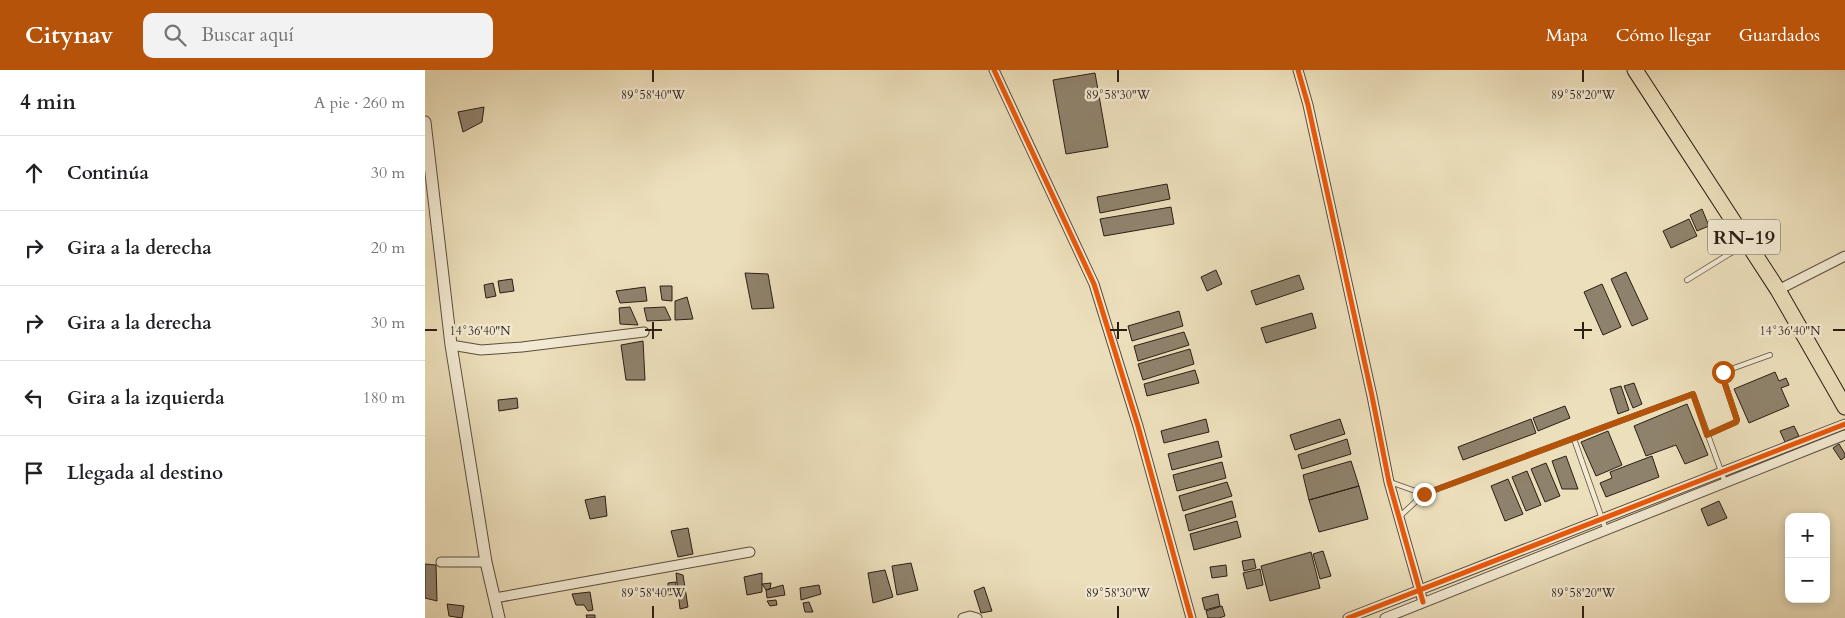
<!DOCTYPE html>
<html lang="es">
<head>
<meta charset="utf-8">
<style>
	:root { --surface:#fff; --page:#f2f2f2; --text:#202124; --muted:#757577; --line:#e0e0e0; --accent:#b45309 }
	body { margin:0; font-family:Cardo,serif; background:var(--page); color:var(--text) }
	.controls { position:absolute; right:15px; bottom:15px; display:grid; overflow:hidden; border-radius:10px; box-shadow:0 2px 8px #0003 }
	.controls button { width:45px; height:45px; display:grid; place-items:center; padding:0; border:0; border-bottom:1px solid var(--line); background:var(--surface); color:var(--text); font:25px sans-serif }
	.stop { position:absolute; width:15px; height:15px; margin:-11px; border:4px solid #b45309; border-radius:50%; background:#fff }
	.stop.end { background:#b45309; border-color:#fff; box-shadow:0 1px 5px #0008 }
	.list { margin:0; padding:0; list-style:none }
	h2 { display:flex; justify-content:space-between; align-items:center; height:65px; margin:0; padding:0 20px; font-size:21px }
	h2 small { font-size:16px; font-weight:400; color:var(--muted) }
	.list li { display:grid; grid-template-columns:32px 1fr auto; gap:15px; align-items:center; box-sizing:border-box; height:75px; padding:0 20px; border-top:1px solid var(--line) }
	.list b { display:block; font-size:19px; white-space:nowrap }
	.list em { font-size:16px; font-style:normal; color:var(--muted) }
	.icon { flex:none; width:28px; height:28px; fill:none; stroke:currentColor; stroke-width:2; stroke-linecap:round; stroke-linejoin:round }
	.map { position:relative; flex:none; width:1420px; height:548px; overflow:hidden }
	header { display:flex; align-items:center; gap:30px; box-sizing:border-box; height:70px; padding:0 25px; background:var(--accent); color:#fff }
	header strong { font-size:24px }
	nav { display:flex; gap:28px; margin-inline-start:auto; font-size:18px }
	.search { width:350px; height:45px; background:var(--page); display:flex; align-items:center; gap:12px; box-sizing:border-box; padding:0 18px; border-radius:10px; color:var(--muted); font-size:19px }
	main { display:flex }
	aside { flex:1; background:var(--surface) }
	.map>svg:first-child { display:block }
	.building { fill:#8f826c; stroke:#2b1e16 }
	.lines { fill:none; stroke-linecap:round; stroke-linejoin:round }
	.service-casing { stroke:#5b4e3f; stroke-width:6 }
	.minor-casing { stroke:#5b4e3f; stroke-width:11 }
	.tertiary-casing { stroke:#5b4e3f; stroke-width:13 }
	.primary-casing { stroke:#2b1e16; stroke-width:17 }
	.service { stroke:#f3ead3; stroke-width:4.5 }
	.minor { stroke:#f3ead3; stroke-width:9 }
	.tertiary { stroke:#f3ead3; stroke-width:11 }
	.primary { stroke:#ecdfbb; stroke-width:15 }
	.cycleway-casing { stroke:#f3ead3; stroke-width:8 }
	.cycleway { stroke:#e8590c; stroke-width:5 }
	.route { stroke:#b45309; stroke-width:6 }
	.ticks { fill:none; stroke:#2b1e16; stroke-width:2 }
	.labels { text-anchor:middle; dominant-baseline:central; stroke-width:5; stroke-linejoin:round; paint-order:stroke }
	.shield { fill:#f3ead3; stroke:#675b4f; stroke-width:1 }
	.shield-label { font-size:20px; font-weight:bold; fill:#2b1e16 }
	.ticks-label { font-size:12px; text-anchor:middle; fill:#2b1e16; stroke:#f3ead3; stroke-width:5; stroke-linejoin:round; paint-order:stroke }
</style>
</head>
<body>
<header>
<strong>Citynav</strong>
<div class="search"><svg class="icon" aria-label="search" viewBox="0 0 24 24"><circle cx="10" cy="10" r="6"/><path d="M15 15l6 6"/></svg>Buscar aquí</div>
<nav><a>Mapa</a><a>Cómo llegar</a><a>Guardados</a></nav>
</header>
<main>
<aside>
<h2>4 min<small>A pie · 260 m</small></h2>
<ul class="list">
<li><svg class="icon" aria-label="ahead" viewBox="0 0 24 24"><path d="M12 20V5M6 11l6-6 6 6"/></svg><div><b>Continúa</b></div><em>30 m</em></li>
<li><svg class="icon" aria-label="right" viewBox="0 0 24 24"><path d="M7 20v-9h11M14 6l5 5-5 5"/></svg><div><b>Gira a la derecha</b></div><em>20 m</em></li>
<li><svg class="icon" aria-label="right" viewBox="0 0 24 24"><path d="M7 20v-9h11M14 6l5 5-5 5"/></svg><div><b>Gira a la derecha</b></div><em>30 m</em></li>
<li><svg class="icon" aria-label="left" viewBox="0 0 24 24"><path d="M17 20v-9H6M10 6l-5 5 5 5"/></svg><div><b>Gira a la izquierda</b></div><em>180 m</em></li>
<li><svg class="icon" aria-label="arrive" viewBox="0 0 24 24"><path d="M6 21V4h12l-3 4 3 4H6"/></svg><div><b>Llegada al destino</b></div></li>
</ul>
</aside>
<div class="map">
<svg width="1420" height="548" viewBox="0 0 1420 548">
	<rect width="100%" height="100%" fill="#ecdfbb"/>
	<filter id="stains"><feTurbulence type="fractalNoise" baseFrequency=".004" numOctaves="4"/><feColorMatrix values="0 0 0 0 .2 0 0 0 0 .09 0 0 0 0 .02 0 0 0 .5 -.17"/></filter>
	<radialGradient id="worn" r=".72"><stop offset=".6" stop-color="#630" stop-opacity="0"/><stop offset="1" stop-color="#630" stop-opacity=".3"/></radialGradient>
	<path class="building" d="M 670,3 L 683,77 L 641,84 L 628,10 Z
		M 59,37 L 57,52 L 38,62 L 33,42 Z
		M 742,114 L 745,129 L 675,143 L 672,127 Z
		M 746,137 L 749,154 L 679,166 L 675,149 Z
		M 1277,139 L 1284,156 L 1272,161 L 1265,145 Z
		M 1264,149 L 1272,166 L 1246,178 L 1238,161 Z
		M 791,200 L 797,214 L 782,221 L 776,207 Z
		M 1201,202 L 1223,249 L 1207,256 L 1186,209 Z
		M 320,203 L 343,204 L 349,238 L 327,239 Z
		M 874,205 L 879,219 L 831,235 L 826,221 Z
		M 87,209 L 89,221 L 75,223 L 73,211 Z
		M 68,213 L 71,226 L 61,228 L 59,215 Z
		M 1177,214 L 1196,257 L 1178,265 L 1159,222 Z
		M 235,216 L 247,216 L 247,231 L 237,230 Z
		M 220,217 L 222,231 L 195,233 L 191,221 Z
		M 262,227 L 268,249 L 250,250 L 250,231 Z
		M 205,237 L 213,255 L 195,254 L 194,238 Z
		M 240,237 L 246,250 L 222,251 L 219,238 Z
		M 754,241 L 758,256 L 707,271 L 703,256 Z
		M 887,243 L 891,258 L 841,273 L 836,258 Z
		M 759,262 L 764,275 L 713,291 L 709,276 Z
		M 218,271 L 220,310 L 201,310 L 196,275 Z
		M 765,279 L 769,294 L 718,310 L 713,294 Z
		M 770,300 L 774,313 L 722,326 L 719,314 Z
		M 1350,302 L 1354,311 L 1361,308 L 1364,315 L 1356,318 L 1364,336 L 1324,353 L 1309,319 Z
		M 1209,313 L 1217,334 L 1208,338 L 1199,316 Z
		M 1196,316 L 1204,340 L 1193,344 L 1185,319 Z
		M 92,328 L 93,338 L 74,341 L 73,330 Z
		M 1262,334 L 1283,385 L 1260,394 L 1251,375 L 1221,386 L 1209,356 Z
		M 1140,336 L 1145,348 L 1113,361 L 1108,348 Z
		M 781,349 L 784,362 L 739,373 L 736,361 Z
		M 915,349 L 920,364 L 870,380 L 865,365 Z
		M 1106,349 L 1111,363 L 1038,390 L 1033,377 Z
		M 1369,356 L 1374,366 L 1360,372 L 1355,361 Z
		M 1183,361 L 1197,395 L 1171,406 L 1156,372 Z
		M 922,369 L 926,384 L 877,399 L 873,385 Z
		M 793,371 L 797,387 L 747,400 L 743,384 Z
		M 1414,374 L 1420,384 L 1420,387 L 1416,390 L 1408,378 Z
		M 1141,386 L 1153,419 L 1137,419 L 1127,391 Z
		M 1227,386 L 1234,407 L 1181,427 L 1175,413 L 1187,408 L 1185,402 Z
		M 926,391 L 934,416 L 884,430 L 878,405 Z
		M 797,392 L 801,408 L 752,421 L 748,405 Z
		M 1121,393 L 1135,426 L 1120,432 L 1106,399 Z
		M 1102,401 L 1116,435 L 1101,441 L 1087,407 Z
		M 1083,409 L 1098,444 L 1080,451 L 1066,416 Z
		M 802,412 L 807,426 L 758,441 L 754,426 Z
		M 934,416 L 943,449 L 894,462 L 884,430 Z
		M 180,426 L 182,446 L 165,449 L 160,430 Z
		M 807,431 L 811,447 L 764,461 L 760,445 Z
		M 1294,431 L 1302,448 L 1283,456 L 1276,439 Z
		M 812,451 L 816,467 L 769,480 L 765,464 Z
		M 263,458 L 268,484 L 253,487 L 246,461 Z
		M 898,481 L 906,506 L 895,509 L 888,484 Z
		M 886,482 L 895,518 L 845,531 L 836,496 Z
		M 829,489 L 831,498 L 819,501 L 817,491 Z
		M 486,493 L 493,520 L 472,525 L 467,496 Z
		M 0,494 L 11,495 L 12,531 L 0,528 Z
		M 801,495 L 802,506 L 787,508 L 785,497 Z
		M 835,499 L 838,515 L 822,519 L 818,503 Z
		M 460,500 L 468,527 L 448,533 L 443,503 Z
		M 251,503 L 258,505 L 263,537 L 255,539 Z
		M 337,503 L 337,522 L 322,525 L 319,507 Z
		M 251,512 L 250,524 L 243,525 L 243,513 Z
		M 346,513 L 345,519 L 341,520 L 337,514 Z
		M 358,515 L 360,525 L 342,528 L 341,520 Z
		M 394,515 L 396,524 L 376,530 L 375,518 Z
		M 559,517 L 567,541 L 556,543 L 549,521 Z
		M 165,522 L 168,540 L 163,541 L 159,535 L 151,535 L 147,524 Z
		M 793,524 L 795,536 L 780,540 L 777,528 Z
		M 351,530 L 352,535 L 345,536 L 342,531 Z
		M 384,532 L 388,542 L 380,542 L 378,533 Z
		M 22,534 L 39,536 L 37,548 L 24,546 Z
		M 797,536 L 800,546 L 794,548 L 783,548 L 781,541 Z
		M 161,545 L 170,545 L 170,548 L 162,548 Z"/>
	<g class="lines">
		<g class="service-casing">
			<path id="service" d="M 1262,210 L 1304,184 L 1320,176
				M 1282,365 L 1311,352 L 1312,350 L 1297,305 L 1298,302 L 1345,285
				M 1149,369 L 1181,460
				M 965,412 L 999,424
				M 974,447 L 999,424 L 1268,324 L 1300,412"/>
		</g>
		<g class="minor-casing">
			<path id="minor" d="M 569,0 L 669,214 L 713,356 L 766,548
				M 873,0 L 883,35 L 947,326 L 964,412 L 998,532
				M 1353,220 L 1420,186
				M 26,275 L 56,280 L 97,277 L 219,262
				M 16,492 L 61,492
				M 70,528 L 325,482
				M 538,548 L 545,546 L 552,548
				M 923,548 L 1420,354
				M 960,548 L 1420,365"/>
		</g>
		<g class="tertiary-casing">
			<path id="tertiary" d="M 0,52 L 26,275 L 61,492 L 74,548"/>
		</g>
		<g class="primary-casing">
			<path id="primary" d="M 1210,0 L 1353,220 L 1420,337"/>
		</g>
		<use href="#service" class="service"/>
		<use href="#minor" class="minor"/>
		<use href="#tertiary" class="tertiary"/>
		<use href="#primary" class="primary"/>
		<g class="cycleway-casing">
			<path id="cycleway" d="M 569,0 L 669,214 L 713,356 L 766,548
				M 873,0 L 883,35 L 947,326 L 964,412 L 998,532
				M 923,548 L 1420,354"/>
		</g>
		<use href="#cycleway" class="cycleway"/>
	</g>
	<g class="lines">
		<path class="route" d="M 999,424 L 1268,324 L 1282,365 L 1311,352 L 1312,350 L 1297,305 L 1298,302"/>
	</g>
	<path class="ticks" d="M 228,0 L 228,12M 693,0 L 693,12M 1158,0 L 1158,12M 228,252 L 228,269M 693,252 L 693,269M 1158,252 L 1158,269M 0,260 L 12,260M 220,260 L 237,260M 685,260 L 702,260M 1149,260 L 1167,260M 1408,260 L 1420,260M 228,536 L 228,548M 693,536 L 693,548M 1158,536 L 1158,548"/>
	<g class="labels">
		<rect class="shield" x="1283" y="149.5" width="72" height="35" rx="4"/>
		<g class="shield-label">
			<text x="1319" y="167">RN-19</text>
		</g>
	</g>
	<g class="ticks-label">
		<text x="228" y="29">89°58'40"W</text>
		<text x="693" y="29">89°58'30"W</text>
		<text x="1158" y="29">89°58'20"W</text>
		<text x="55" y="265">14°36'40"N</text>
		<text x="1365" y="265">14°36'40"N</text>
		<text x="228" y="527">89°58'40"W</text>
		<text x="693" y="527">89°58'30"W</text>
		<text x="1158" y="527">89°58'20"W</text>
	</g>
	<rect width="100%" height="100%" filter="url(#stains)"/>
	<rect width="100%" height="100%" fill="url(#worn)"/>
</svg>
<div class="controls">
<button>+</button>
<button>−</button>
</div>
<div class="stop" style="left:1298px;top:302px"></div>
<div class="stop end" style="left:999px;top:424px"></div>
</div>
</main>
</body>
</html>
